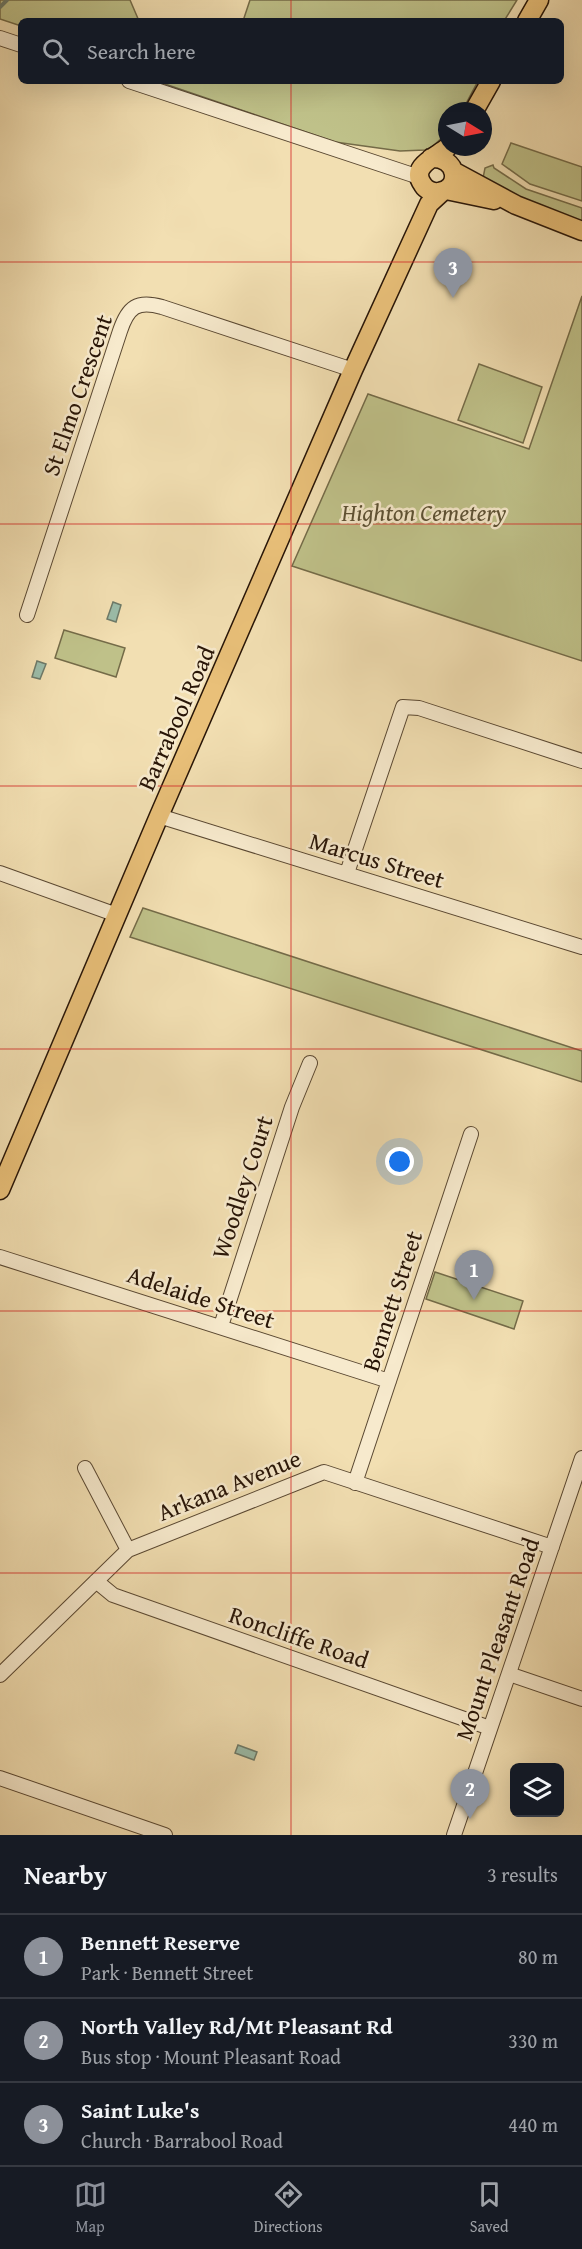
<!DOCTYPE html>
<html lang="en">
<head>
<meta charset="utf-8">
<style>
	:root { --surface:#171b24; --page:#20242c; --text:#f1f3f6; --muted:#9ea1a6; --line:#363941; --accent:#8c9099 }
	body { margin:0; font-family:"Gentium Book Plus",serif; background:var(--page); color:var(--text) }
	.controls { position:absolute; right:18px; bottom:18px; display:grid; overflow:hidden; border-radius:9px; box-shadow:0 6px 24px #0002 }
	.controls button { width:54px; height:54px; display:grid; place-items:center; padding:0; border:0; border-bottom:2px solid var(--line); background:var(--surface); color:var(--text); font:30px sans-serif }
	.compass { position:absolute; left:438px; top:102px; width:54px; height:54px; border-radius:50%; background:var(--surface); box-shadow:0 6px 24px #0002; rotate:100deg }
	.you { position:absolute; left:400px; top:1162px; width:21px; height:21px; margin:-15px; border:4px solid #fff; border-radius:50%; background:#1a73e8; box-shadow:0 0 0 9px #1a73e833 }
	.badge { display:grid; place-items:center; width:39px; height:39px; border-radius:50%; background:var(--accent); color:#fff; font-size:20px; font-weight:700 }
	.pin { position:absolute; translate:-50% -50px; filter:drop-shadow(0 2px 3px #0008) }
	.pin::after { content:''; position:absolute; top:32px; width:21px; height:18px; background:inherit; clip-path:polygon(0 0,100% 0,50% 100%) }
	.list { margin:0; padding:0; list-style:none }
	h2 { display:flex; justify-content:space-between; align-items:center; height:78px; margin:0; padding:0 24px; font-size:26px }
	h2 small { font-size:20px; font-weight:400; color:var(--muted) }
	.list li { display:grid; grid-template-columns:39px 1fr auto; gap:18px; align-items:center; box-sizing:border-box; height:84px; padding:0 24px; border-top:2px solid var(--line) }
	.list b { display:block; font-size:22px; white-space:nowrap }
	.list p { margin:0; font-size:20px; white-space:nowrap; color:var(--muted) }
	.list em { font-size:20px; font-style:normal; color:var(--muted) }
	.icon { flex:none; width:33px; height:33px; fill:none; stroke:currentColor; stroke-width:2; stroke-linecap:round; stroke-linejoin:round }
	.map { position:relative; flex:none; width:582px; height:1835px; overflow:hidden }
	.search { position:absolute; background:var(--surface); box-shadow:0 6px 24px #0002; left:18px; right:18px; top:18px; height:66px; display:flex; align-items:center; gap:15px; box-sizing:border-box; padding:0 21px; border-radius:9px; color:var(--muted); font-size:22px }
	.sheet { height:330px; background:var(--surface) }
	nav { display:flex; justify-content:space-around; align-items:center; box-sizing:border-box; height:84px; border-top:2px solid var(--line); background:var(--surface); font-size:16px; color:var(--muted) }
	nav a { display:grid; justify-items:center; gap:3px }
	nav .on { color:var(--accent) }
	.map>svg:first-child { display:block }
	.green { fill:#bfc189; stroke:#746b48; stroke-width:1.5 }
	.water { fill:#9bbdaa; stroke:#6d7a69; stroke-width:1.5 }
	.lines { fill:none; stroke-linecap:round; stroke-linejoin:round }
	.stream { stroke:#6d7a69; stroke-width:4 }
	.minor-casing { stroke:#5a4832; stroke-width:16 }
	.major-casing { stroke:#281507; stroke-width:21 }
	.minor { stroke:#f7eacd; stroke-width:14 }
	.major { stroke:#e9c079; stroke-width:18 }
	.grid { fill:none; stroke:#d62828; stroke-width:1.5; stroke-opacity:0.55 }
	.labels { text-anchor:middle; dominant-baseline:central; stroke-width:5; stroke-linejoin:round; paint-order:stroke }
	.street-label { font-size:24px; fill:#281507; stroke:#f7eacd }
	.park-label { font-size:24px; font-style:italic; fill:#5d5134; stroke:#f7eacd }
</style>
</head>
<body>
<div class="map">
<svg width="582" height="1835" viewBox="0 0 582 1835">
	<rect width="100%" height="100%" fill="#f2dfb2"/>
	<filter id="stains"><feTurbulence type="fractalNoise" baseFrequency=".00333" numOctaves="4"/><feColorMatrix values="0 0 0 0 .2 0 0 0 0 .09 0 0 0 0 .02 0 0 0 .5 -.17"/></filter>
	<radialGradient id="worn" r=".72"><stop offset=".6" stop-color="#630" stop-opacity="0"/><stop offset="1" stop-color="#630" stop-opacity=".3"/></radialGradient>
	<path class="green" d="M 0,0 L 130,0 L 139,21 L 21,21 L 21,26 L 0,19 Z
		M 250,0 L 517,0 L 504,21 L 243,21 Z
		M 156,81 L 478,81 L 462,111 L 447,111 L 447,133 L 432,147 L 425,150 L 400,151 L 335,142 Z
		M 511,143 L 582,167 L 582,201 L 530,184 L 502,164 Z
		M 493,165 L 494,168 L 526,189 L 582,208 L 582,221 L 529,203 L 483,178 L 485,168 Z
		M 582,296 L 582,661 L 292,566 L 368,394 L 529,449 Z
		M 479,364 L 542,387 L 523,443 L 458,420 Z
		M 64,630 L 125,648 L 116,677 L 55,658 Z
		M 143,908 L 582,1051 L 582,1082 L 130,937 Z
		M 435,1272 L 523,1301 L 514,1329 L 426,1299 Z"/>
	<path class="water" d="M 113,602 L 121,605 L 116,622 L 107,619 Z
		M 37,661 L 46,664 L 40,679 L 32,677 Z
		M 238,1745 L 257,1752 L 254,1760 L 235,1753 Z"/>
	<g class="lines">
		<path class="stream" d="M 0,7 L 7,0"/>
		<g class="minor-casing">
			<path id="minor" d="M 0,38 L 21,45
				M 129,81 L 419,177
				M 27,615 L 120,331 C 128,307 137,300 162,307 L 353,370
				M 159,816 L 582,947
				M 0,873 L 117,915
				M 347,873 L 403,707 L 419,708 L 582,761
				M 0,1257 L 389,1381
				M 221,1326 L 292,1107 L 310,1063
				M 85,1468 L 128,1550
				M 355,1483 L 471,1134
				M 96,1581 L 113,1595 L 490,1728
				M 509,1674 L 582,1699
				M 0,1675 L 128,1550 L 324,1472 L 552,1547
				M 0,1778 L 165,1835
				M 454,1835 L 582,1458"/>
		</g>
		<g class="major-casing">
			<path id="major" d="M 527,21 L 539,0
				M 474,111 L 491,81
				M 431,158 C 458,156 462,189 439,192 C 433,193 426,190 423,185 C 409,166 436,157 448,147
				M 453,171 L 516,205 L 582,231
				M 446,190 L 494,200
				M 0,1190 L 159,816 L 353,370 L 429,204 L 442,192"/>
		</g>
		<use href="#minor" class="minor"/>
		<use href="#major" class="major"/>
	</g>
	<path class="grid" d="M 291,0 L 291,21M 291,81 L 291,1835M 0,262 L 582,262M 0,524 L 582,524M 0,786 L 582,786M 0,1049 L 582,1049M 0,1311 L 582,1311M 0,1573 L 582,1573"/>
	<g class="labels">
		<g class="street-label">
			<text transform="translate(77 395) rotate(-71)">St Elmo Crescent</text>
			<text transform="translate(176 718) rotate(-66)">Barrabool Road</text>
			<text transform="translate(377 860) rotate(17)">Marcus Street</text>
			<text transform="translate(242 1187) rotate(-72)">Woodley Court</text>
			<text transform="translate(201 1297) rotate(18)">Adelaide Street</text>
			<text transform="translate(392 1301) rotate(-72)">Bennett Street</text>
			<text transform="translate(229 1485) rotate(-22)">Arkana Avenue</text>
			<text transform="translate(299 1637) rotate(19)">Roncliffe Road</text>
			<text transform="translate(497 1639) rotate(-71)">Mount Pleasant Road</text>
		</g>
		<g class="park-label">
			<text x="424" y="512">Highton Cemetery</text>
		</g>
	</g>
	<rect width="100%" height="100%" filter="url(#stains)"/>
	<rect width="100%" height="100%" fill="url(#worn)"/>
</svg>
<div class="controls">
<button><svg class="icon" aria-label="layers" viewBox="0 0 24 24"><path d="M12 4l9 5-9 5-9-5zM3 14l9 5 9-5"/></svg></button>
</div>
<svg class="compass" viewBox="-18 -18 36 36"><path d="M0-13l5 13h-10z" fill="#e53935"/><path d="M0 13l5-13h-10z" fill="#9ea1a6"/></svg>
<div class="you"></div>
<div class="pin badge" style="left:474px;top:1300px">1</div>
<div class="pin badge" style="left:470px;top:1819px">2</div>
<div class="pin badge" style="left:453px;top:298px">3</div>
<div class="search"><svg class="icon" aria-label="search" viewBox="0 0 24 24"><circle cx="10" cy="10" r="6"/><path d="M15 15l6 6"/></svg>Search here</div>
</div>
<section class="sheet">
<h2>Nearby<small>3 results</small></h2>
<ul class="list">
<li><span class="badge">1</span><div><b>Bennett Reserve</b><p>Park · Bennett Street</p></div><em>80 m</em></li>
<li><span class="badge">2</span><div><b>North Valley Rd/Mt Pleasant Rd</b><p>Bus stop · Mount Pleasant Road</p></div><em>330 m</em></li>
<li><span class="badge">3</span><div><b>Saint Luke's</b><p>Church · Barrabool Road</p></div><em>440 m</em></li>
</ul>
</section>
<nav>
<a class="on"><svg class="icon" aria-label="map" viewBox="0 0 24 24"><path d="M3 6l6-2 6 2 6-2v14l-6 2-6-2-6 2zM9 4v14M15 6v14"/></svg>Map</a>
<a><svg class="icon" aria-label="directions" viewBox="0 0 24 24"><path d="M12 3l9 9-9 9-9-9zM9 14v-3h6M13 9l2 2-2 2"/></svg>Directions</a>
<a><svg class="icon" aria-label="saved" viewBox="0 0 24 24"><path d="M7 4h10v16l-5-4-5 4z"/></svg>Saved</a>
</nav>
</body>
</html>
